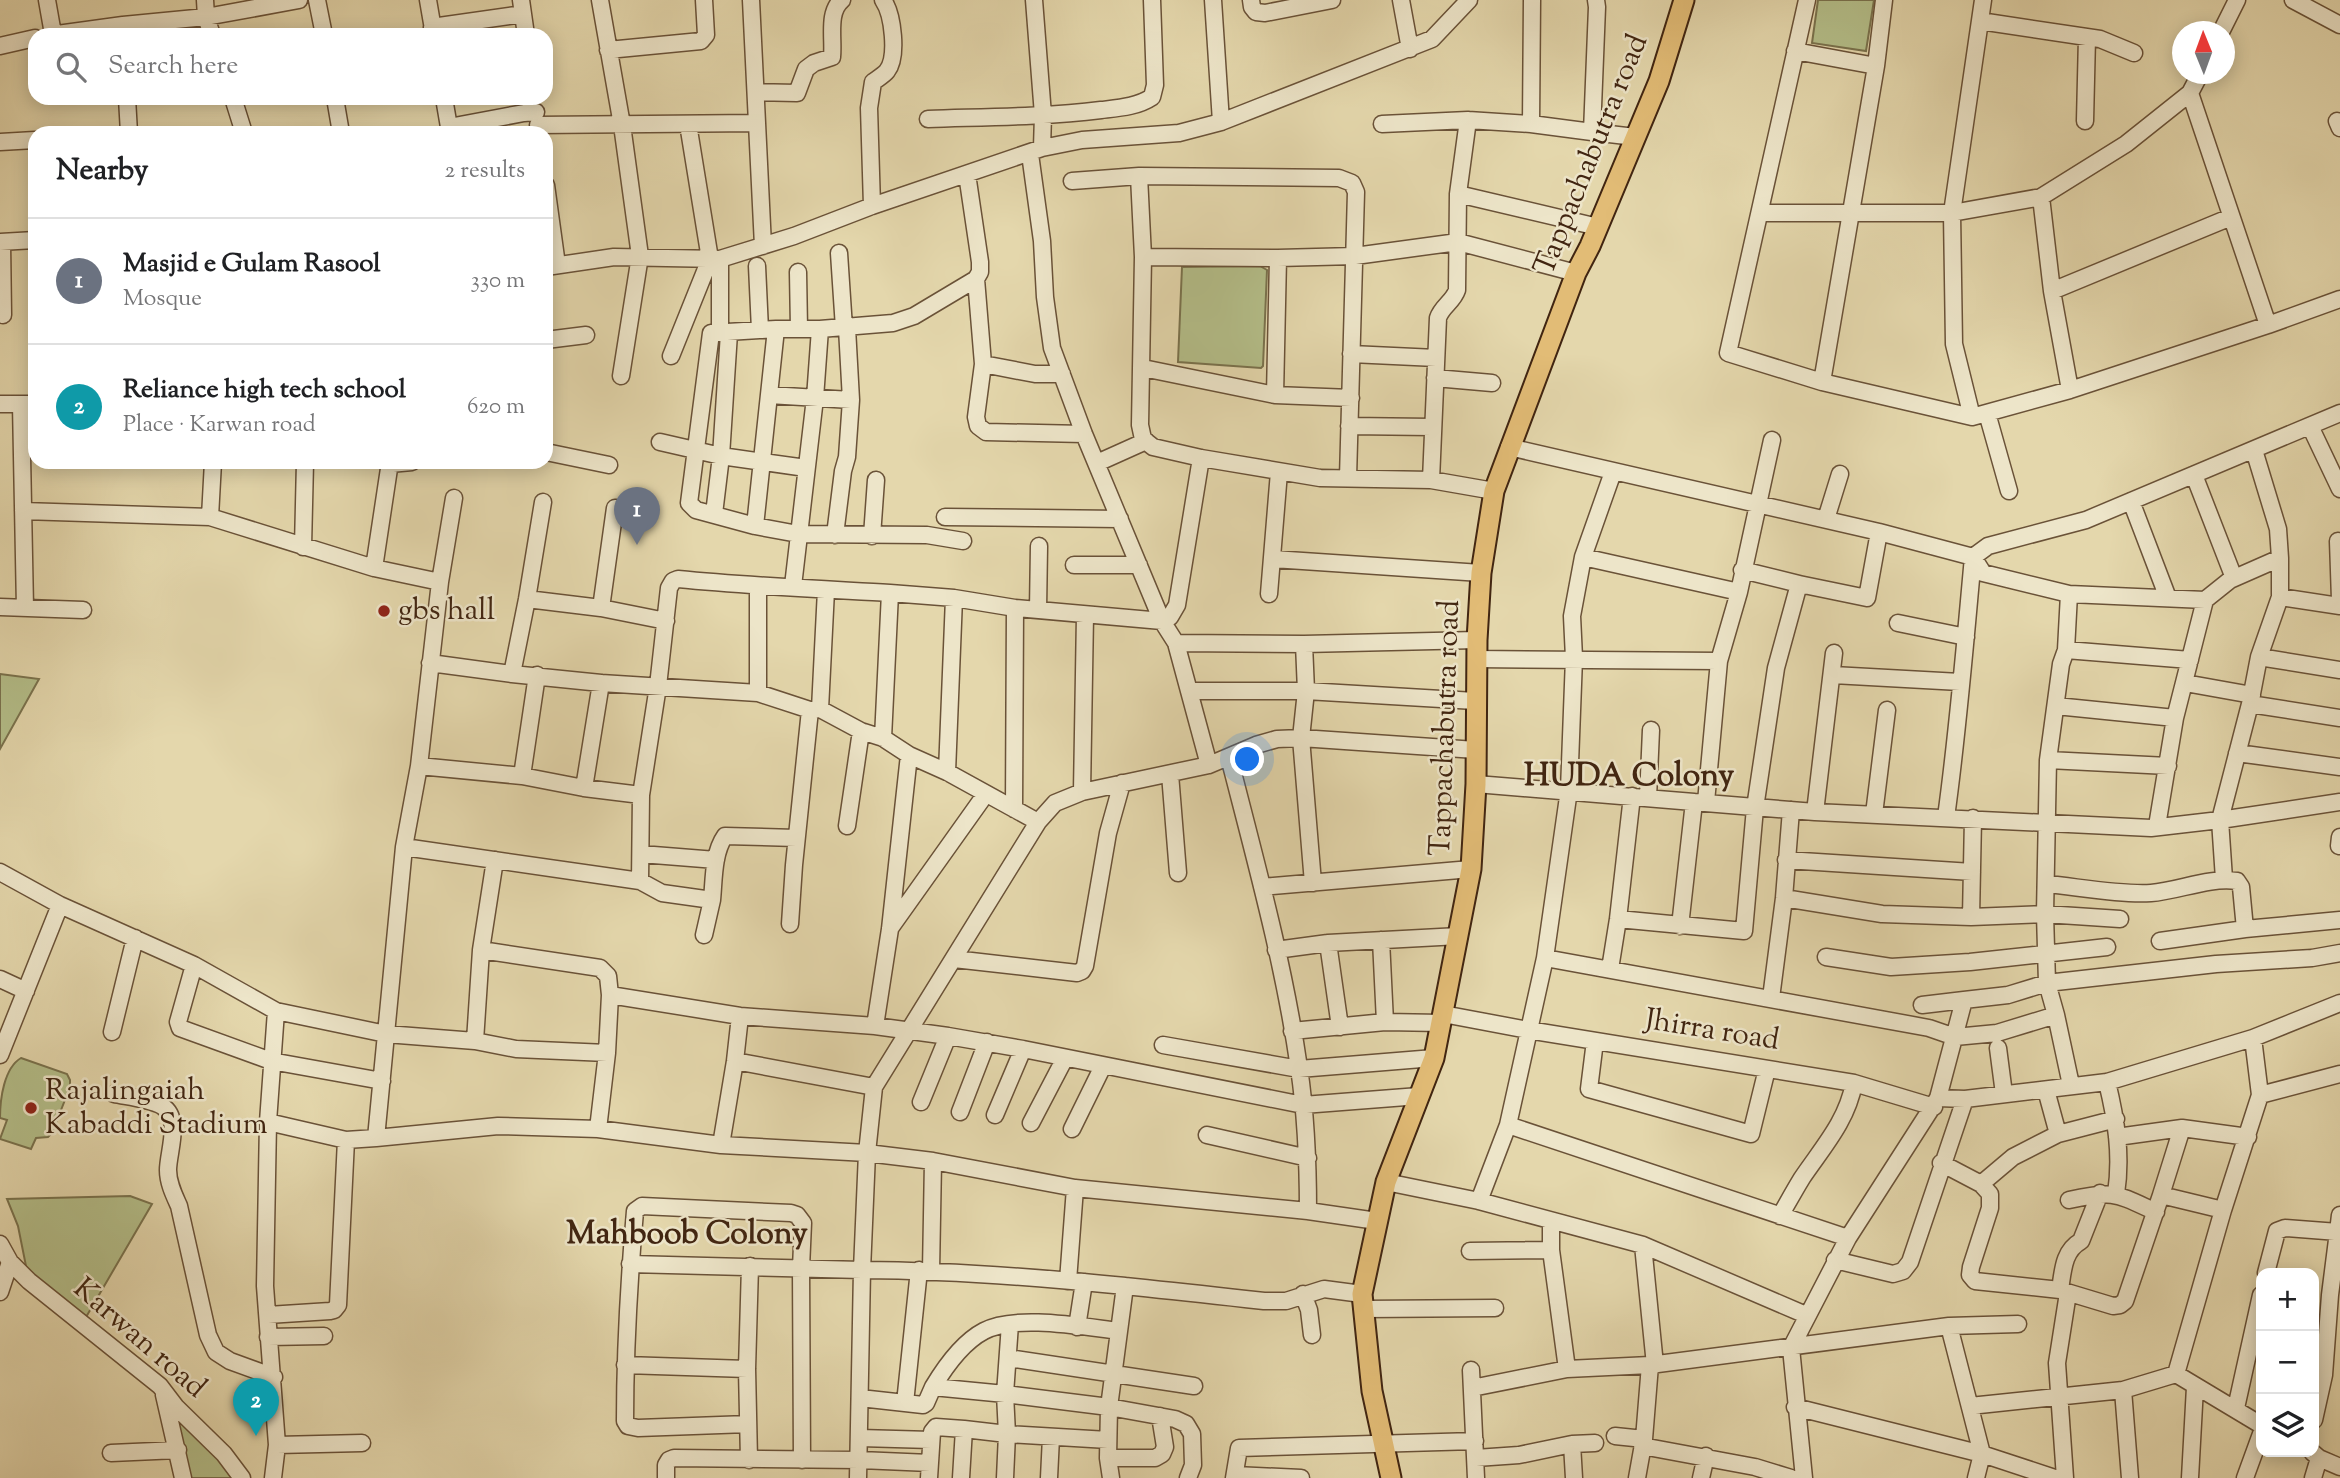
<!DOCTYPE html>
<html lang="en">
<head>
<meta charset="utf-8">
<style>
	:root { --surface:#fff; --page:#f6f6f6; --text:#202124; --muted:#757577; --line:#e0e0e0; --accent:#8f2418 }
	body { margin:0; font-family:"Sorts Mill Goudy",serif; background:var(--page); color:var(--text) }
	.controls { position:absolute; right:21px; bottom:21px; display:grid; overflow:hidden; border-radius:14px; box-shadow:0 4px 18px #0003 }
	.controls button { width:63px; height:63px; display:grid; place-items:center; padding:0; border:0; border-bottom:2px solid var(--line); background:var(--surface); color:var(--text); font:35px sans-serif }
	.compass { position:absolute; left:2172px; top:21px; width:63px; height:63px; border-radius:50%; background:var(--surface); box-shadow:0 4px 18px #0003; rotate:359deg }
	.you { position:absolute; left:1248px; top:760px; width:24px; height:24px; margin:-18px; border:5px solid #fff; border-radius:50%; background:#1a73e8; box-shadow:0 0 0 10px #1a73e833 }
	.badge { display:grid; place-items:center; width:46px; height:46px; border-radius:50%; background:var(--accent); color:#fff; font-size:23px; font-weight:700 }
	.pin { position:absolute; translate:-50% -58px; filter:drop-shadow(0 2px 4px #0008) }
	.pin::after { content:''; position:absolute; top:37px; width:24px; height:21px; background:inherit; clip-path:polygon(0 0,100% 0,50% 100%) }
	.list { margin:0; padding:0; list-style:none }
	h2 { display:flex; justify-content:space-between; align-items:center; height:91px; margin:0; padding:0 28px; font-size:30px }
	h2 small { font-size:23px; font-weight:400; color:var(--muted) }
	.list li { display:grid; grid-template-columns:46px 1fr auto; gap:21px; align-items:center; box-sizing:border-box; height:126px; padding:0 28px; border-top:2px solid var(--line) }
	.list b { display:block; font-size:26px; white-space:nowrap }
	.list p { margin:0; font-size:23px; white-space:nowrap; color:var(--muted) }
	.list em { font-size:23px; font-style:normal; color:var(--muted) }
	.icon { flex:none; width:38px; height:38px; fill:none; stroke:currentColor; stroke-width:2; stroke-linecap:round; stroke-linejoin:round }
	.map { position:relative; flex:none; width:2340px; height:1478px; overflow:hidden }
	.search { position:absolute; background:var(--surface); box-shadow:0 4px 18px #0003; left:28px; top:28px; width:525px; height:77px; display:flex; align-items:center; gap:18px; box-sizing:border-box; padding:0 24px; border-radius:21px; color:var(--muted); font-size:26px }
	.panel { position:absolute; background:var(--surface); box-shadow:0 4px 18px #0003; left:28px; top:126px; width:525px; height:343px; border-radius:21px }
	.map>svg:first-child { display:block }
	.park { fill:#b4be89; stroke:#7a724d; stroke-width:2 }
	.lines { fill:none; stroke-linecap:round; stroke-linejoin:round }
	.minor-casing { stroke:#6a5238; stroke-width:19 }
	.major-casing { stroke:#412511; stroke-width:23 }
	.minor { stroke:#ede5c9; stroke-width:16 }
	.major { stroke:#e2bc76; stroke-width:19 }
	.poi-dot { fill:#8f2418; stroke:#ede5c9; stroke-width:2.5 }
	.labels { text-anchor:middle; dominant-baseline:central; stroke-width:5; stroke-linejoin:round; paint-order:stroke }
	.street-label { font-size:30px; fill:#412511; stroke:#ede5c9 }
	.poi-label { font-size:30px; fill:#412511; stroke:#ede5c9; text-anchor:start }
	.neighbourhood-label { font-size:32px; font-weight:bold; fill:#412511; stroke:#ede5c9 }
</style>
</head>
<body>
<div class="map">
<svg width="2340" height="1478" viewBox="0 0 2340 1478">
	<rect width="100%" height="100%" fill="#e4d7ac"/>
	<filter id="stains"><feTurbulence type="fractalNoise" baseFrequency=".00286" numOctaves="4"/><feColorMatrix values="0 0 0 0 .2 0 0 0 0 .09 0 0 0 0 .02 0 0 0 .5 -.17"/></filter>
	<radialGradient id="worn" r=".72"><stop offset=".6" stop-color="#630" stop-opacity="0"/><stop offset="1" stop-color="#630" stop-opacity=".3"/></radialGradient>
	<path class="park" d="M 1818,0 L 1874,0 L 1866,51 L 1812,43 Z
		M 1260,266 L 1267,270 L 1263,366 L 1261,368 L 1178,362 L 1182,267 Z
		M 0,674 L 39,679 L 0,749 Z
		M 21,1058 L 67,1074 L 70,1080 L 70,1087 L 52,1133 L 48,1137 L 36,1138 L 31,1149 L 0,1139 L 7,1120 L 0,1118 C 0,1099 4,1068 21,1058 Z
		M 130,1196 L 152,1204 L 82,1324 L 29,1281 L 18,1226 L 7,1199 Z
		M 176,1407 L 235,1478 L 184,1478 Z"/>
	<g class="lines">
		<g class="minor-casing">
			<path id="minor" d="M 47,0 L 53,34
				M 205,0 L 206,17 L 212,35
				M 317,0 L 324,35
				M 428,0 L 434,35
				M 521,0 L 526,35
				M 600,0 L 622,125 L 640,256 L 621,376
				M 751,0 L 763,246
				M 1034,0 L 1043,115 L 1042,148
				M 1213,0 L 1221,122
				M 1251,0 L 1252,7 L 1256,12 L 1265,13 L 1332,0
				M 1401,0 L 1410,49
				M 1596,0 L 1597,7 L 1592,132 L 1635,137
				M 1807,0 L 1728,353 L 1822,382 L 1972,417 L 2070,390 L 2268,325 L 2340,299
				M 2293,0 L 2340,25
				M 1980,21 L 2100,39 L 2134,53
				M 432,27 L 523,14
				M 2221,32 L 2237,0
				M 50,35 L 123,25 L 206,17 L 299,0
				M 0,46 L 35,38
				M 608,50 L 701,41 L 706,35 L 704,0
				M 1795,51 L 1876,66
				M 756,92 L 797,93 L 806,69 L 814,63 L 832,57 C 834,39 827,12 842,0
				M 2190,93 L 2268,325
				M 127,98 L 129,133
				M 233,98 L 244,133
				M 335,98 L 341,133
				M 444,98 L 450,133
				M 928,119 C 986,117 1044,117 1101,110 C 1118,108 1137,107 1152,97 L 1155,85 L 1152,0
				M 2085,121 L 2087,37
				M 2337,121 L 2340,128
				M 1382,124 L 1468,120 L 1531,124 L 1532,0
				M 1531,124 L 1592,132
				M 538,125 L 757,123
				M 449,127 L 524,113 L 536,112
				M 0,142 L 35,140
				M 1030,154 L 1042,241 L 1045,297 L 1052,348 L 1084,434 L 1162,621 L 1176,643 L 1209,765
				M 1072,181 L 1139,176
				M 546,185 L 557,265
				M 1458,194 L 1598,227
				M 2041,197 L 2052,291 L 2070,390
				M 872,206 L 869,108 L 873,82 C 877,79 884,75 887,71 C 898,57 893,14 883,0
				M 1761,213 L 1952,213 L 2041,197 L 2126,144 L 2190,93 L 2200,74
				M 0,242 L 35,240
				M 2,242 L 3,315
				M 839,253 L 844,328
				M 1143,257 L 1278,258 L 1355,256 L 1458,242 L 1576,273
				M 757,266 L 760,330
				M 546,267 L 614,257 L 720,259 L 794,236 L 872,206 L 1042,148 L 1082,140 L 1179,133 L 1221,122 L 1432,39 L 1469,0
				M 798,272 L 799,329
				M 976,279 L 983,364 L 1035,374 L 1062,374
				M 2052,291 L 2231,217
				M 720,333 L 720,259
				M 546,340 L 586,335
				M 1351,354 L 1436,358
				M 671,356 L 710,259 L 688,124
				M 983,364 L 976,417 L 978,426 L 986,432 L 1084,434
				M 1143,368 L 1275,395 L 1351,398
				M 1435,378 L 1492,383
				M 1822,382 L 1876,66 L 1884,0
				M 769,395 L 851,400
				M 1275,395 L 1278,258
				M 0,404 L 35,404
				M 21,404 L 25,608
				M 1987,413 L 2009,491
				M 1972,417 L 1954,344 L 1952,213 L 1983,0
				M 1349,426 L 1432,427
				M 2310,426 L 2340,489
				M 660,442 L 721,456 L 806,468
				M 1509,447 L 1879,532 L 1973,557 L 1983,573 L 2069,594 L 2205,600
				M 2254,450 L 2278,529 L 2280,558 L 2280,597
				M 546,452 L 609,465
				M 1097,463 L 1146,441
				M 390,464 L 412,462
				M 2194,475 L 2234,578
				M 1348,478 L 1356,192 L 1352,183 L 1339,178 L 1139,176 L 1143,257 L 1140,425 L 1143,439 L 1153,447 L 1201,458 L 1320,478 L 1431,480 L 1494,491
				M 1431,480 L 1438,318 C 1442,306 1453,302 1457,290 L 1458,194 L 1468,120
				M 2131,501 L 2168,598
				M 543,502 L 527,599 L 512,674 L 601,683 L 758,693 L 810,710 L 820,709 L 861,731 L 883,738 L 909,755 L 947,772 L 1038,822
				M 23,511 L 210,517 L 374,568 L 440,582 L 419,766 L 404,847 L 386,1034 L 475,1041 L 516,1049 L 607,1053 L 610,995 L 740,1016 L 875,1026 L 948,1036 L 1023,1049 L 1303,1105 L 1419,1096
				M 714,514 L 721,456 L 729,333
				M 210,517 L 213,462
				M 945,517 L 1120,519
				M 1826,519 L 1840,474
				M 755,526 L 776,329
				M 835,535 L 843,471 L 847,457 L 851,400 L 847,328
				M 872,536 L 876,480
				M 963,541 L 927,535 L 798,534 L 755,526 L 696,510 L 689,503 L 711,333 L 776,329 L 820,329 L 893,323 L 914,316 L 976,279 L 980,272 L 980,262 L 967,174
				M 2338,541 L 2340,600
				M 303,547 L 305,462
				M 1583,557 L 1739,592
				M 1273,559 L 1481,573
				M 1074,565 L 1139,565
				M 374,568 L 390,462
				M 440,582 L 454,498
				M 1799,584 L 1867,598 L 1879,532
				M 793,586 L 815,398 L 820,329
				M 758,587 L 758,693
				M 1269,594 L 1279,472
				M 2069,594 L 2066,650 L 2061,664 L 2048,760 L 2045,914 L 2047,983 L 2056,1015 L 2071,1085
				M 527,599 L 601,608 L 666,621
				M 0,607 L 83,610
				M 601,608 L 615,508
				M 1038,610 L 1039,546
				M 1898,623 L 1966,637
				M 1176,643 L 1304,644
				M 2066,650 L 2190,660
				M 2259,657 L 2340,670
				M 1476,659 L 1719,661 L 1706,802
				M 1719,661 L 1739,592 L 1772,440
				M 430,663 L 512,674
				M 1833,675 L 1960,682
				M 2185,683 L 2252,695
				M 1190,691 L 1306,691 L 1475,701
				M 2250,704 L 2340,718
				M 2056,706 L 2175,718
				M 820,709 L 826,590
				M 883,738 L 890,593 L 954,598 L 1015,608 L 1162,621 L 1170,617 L 1177,605 L 1201,458
				M 2237,753 L 2340,767
				M 1229,757 C 1255,859 1284,963 1299,1068 C 1306,1115 1308,1163 1308,1211
				M 2048,760 L 2168,766
				M 419,766 L 522,776 L 584,788 L 641,795 L 658,686 L 669,588 L 673,581 L 678,579 C 749,586 819,589 890,593
				M 947,772 L 954,598
				M 1170,774 L 1178,873
				M 522,776 L 537,675
				M 1476,784 L 1815,812 L 2151,828 L 2220,820 L 2340,802
				M 584,788 L 601,683
				M 1082,792 L 1085,615
				M 1648,798 L 1651,730
				M 1014,809 L 1015,608
				M 1815,812 L 1834,653
				M 1874,814 L 1887,710
				M 1946,817 C 1958,731 1965,644 1973,557 L 1988,546 L 2086,520 L 2340,413
				M 847,826 L 861,731
				M 2157,826 L 2175,718 L 2205,600 L 2230,580 L 2280,558
				M 2339,846 L 2340,837
				M 404,847 L 640,881 L 662,893 L 712,900 L 704,935
				M 641,854 L 716,860
				M 1786,860 L 1972,872
				M 0,872 L 60,905 L 194,965 L 276,1011
				M 2224,879 L 2220,820 L 2250,704 L 2259,657 L 2280,597 L 2340,606
				M 640,881 L 641,795
				M 1313,883 L 1301,738 L 1306,691 L 1304,644 L 1477,640
				M 2047,884 C 2078,887 2121,895 2151,893 C 2179,891 2208,877 2237,881 L 2241,887 L 2245,929
				M 1262,887 L 1471,869
				M 1784,898 L 1882,914 L 1971,917 L 2045,914 L 2120,919
				M 712,900 C 714,880 713,853 725,836 L 796,838
				M 1971,917 L 1973,818
				M 1618,919 L 1744,931 L 1755,808 L 1776,668 L 1799,584 L 1742,570
				M 790,924 L 794,865 L 810,710
				M 1680,926 L 1694,802
				M 891,927 L 985,795
				M 1381,940 L 1385,1022
				M 2160,941 L 2245,929 L 2340,920
				M 1328,943 L 1340,1027
				M 481,950 L 600,968 L 608,976 L 610,995
				M 1276,950 L 1328,943 L 1459,936
				M 1826,957 L 1891,967 L 1970,962 L 2107,947
				M 1545,958 L 1929,1028 L 1955,1037 L 1997,1033 L 2056,1015
				M 954,959 L 1077,973 L 1082,971 L 1085,966 L 1108,833 L 1122,783
				M 194,965 L 178,1022 L 180,1028 L 271,1061 L 382,1081
				M 1610,969 L 1618,919 L 1632,796
				M 0,979 L 26,991
				M 1771,998 L 1784,898 L 1791,810
				M 1964,1000 L 2008,995 L 2047,983 L 2216,964 L 2312,958 L 2340,953
				M 1922,1005 L 1964,1000 L 1938,1098
				M 276,1011 L 386,1034 L 376,1138 L 346,1140 L 268,1122 Z
				M 1443,1014 L 1528,1030 L 1854,1083 L 1934,1107
				M 875,1026 L 890,929 L 909,755
				M 1292,1031 L 1385,1022 L 1442,1023
				M 112,1032 L 135,938
				M 2253,1038 L 2340,1003
				M 475,1041 L 481,950 L 495,860
				M 1595,1041 L 1589,1089 L 1751,1134 L 1767,1069
				M 1163,1045 L 1299,1069 L 1434,1058
				M 1998,1048 L 2004,1094
				M 0,1055 L 60,905
				M 735,1061 L 874,1087
				M 2107,1082 C 2116,1119 2122,1155 2116,1194
				M 2046,1090 L 2058,1134 L 2116,1119
				M 114,1094 C 129,1097 149,1099 162,1106 C 182,1118 168,1152 168,1170 C 168,1183 174,1195 179,1206 L 208,1335 L 216,1352 L 230,1361 L 274,1377
				M 2260,1095 L 2340,1074
				M 921,1102 L 948,1036
				M 960,1112 L 987,1042
				M 995,1115 L 1023,1049
				M 268,1122 L 265,1286 L 277,1445 L 273,1478
				M 1031,1123 L 1065,1058
				M 1508,1125 L 1848,1238 L 1791,1348 L 1804,1478
				M 2182,1128 L 2248,1137
				M 598,1129 L 607,1053
				M 1072,1129 L 1103,1066
				M 1207,1135 L 1308,1158
				M 2117,1137 L 2182,1128 L 2161,1195
				M 376,1138 L 498,1126 L 598,1129 L 721,1145 L 867,1153 L 933,1161 L 1075,1188 L 1308,1211 L 1377,1221
				M 721,1145 L 735,1061 L 740,1016
				M 1941,1163 L 1981,1184 L 1990,1194 L 1990,1208 L 1971,1267 L 1970,1275 L 1975,1281 L 2060,1290 L 2113,1306 L 2120,1305 L 2125,1301 L 2161,1195 L 2223,1210
				M 1386,1182 L 1479,1201 L 1643,1245 L 1806,1315
				M 1981,1184 L 2013,1157 L 2058,1134
				M 2069,1200 C 2114,1190 2115,1193 2156,1212
				M 1479,1201 L 1508,1125 L 1545,958 L 1569,790 L 1574,658 L 1572,616 L 1583,557 L 1613,472
				M 1780,1216 C 1787,1204 1794,1191 1802,1178 C 1823,1147 1847,1121 1854,1083
				M 1551,1221 L 1551,1250 L 1567,1369 L 1650,1365
				M 1848,1238 L 1938,1098 L 1965,1099 L 2107,1082 L 2253,1038 L 2260,1095 L 2223,1210 L 2176,1374
				M 0,1244 L 10,1262 L 29,1281 L 160,1386 L 176,1407 L 224,1454 L 242,1478
				M 1643,1245 L 1655,1365
				M 1470,1251 L 1551,1250
				M 1835,1260 L 1893,1274 L 1903,1271 L 1910,1262 L 1965,1099
				M 630,1264 L 862,1270 L 858,1478
				M 931,1271 L 933,1161
				M 2266,1273 L 2277,1231 L 2285,1228 L 2338,1232 L 2340,1215
				M 1068,1281 L 1075,1188
				M 2060,1290 C 2063,1271 2063,1251 2081,1241 L 2100,1193
				M 0,1292 L 10,1262
				M 1303,1294 L 1309,1310 L 1312,1335
				M 1362,1294 L 1324,1289 L 1286,1301 L 1264,1301 C 1130,1286 996,1271 862,1270 L 867,1153 L 874,1087 L 1038,822 L 1055,803 L 1082,792 L 1209,765 L 1256,745 L 1277,739 L 1301,738 L 1476,750
				M 1364,1309 L 1495,1308
				M 268,1315 L 330,1311 L 334,1310 L 338,1305 L 346,1140
				M 1010,1324 L 1005,1394 L 1109,1407 L 1125,1286
				M 1949,1326 L 1982,1454 L 2055,1478
				M 1077,1327 L 1084,1282
				M 268,1337 L 324,1336
				M 1008,1358 L 1194,1386
				M 625,1365 L 747,1369
				M 1471,1370 L 1476,1478
				M 933,1387 C 945,1367 963,1342 984,1331 C 1015,1314 1084,1327 1119,1331
				M 1472,1388 L 1567,1369
				M 164,1395 L 183,1478
				M 860,1398 L 923,1405 L 926,1403 L 933,1387 L 1005,1394 L 1007,1434 L 964,1429
				M 905,1403 L 919,1270
				M 1970,1406 L 2123,1390
				M 1795,1407 L 1982,1454 L 1976,1478
				M 2236,1408 L 2261,1295
				M 2314,1420 L 2324,1375 L 2330,1295 L 2338,1232
				M 748,1424 L 638,1428 L 628,1426 L 625,1421 C 625,1350 629,1281 635,1211 L 642,1206 L 791,1213 L 797,1215 L 803,1223 L 801,1268 L 802,1460
				M 1615,1436 L 1644,1439
				M 860,1438 L 931,1440
				M 1572,1444 L 1574,1478
				M 277,1445 L 362,1443
				M 1642,1446 L 1755,1467 L 1791,1478
				M 2312,1452 L 2319,1458 L 2340,1467
				M 111,1453 L 178,1450
				M 1108,1458 L 1155,1458 L 1162,1454 L 1165,1447 L 1160,1416
				M 1476,1458 L 1519,1455 L 1572,1444 L 1595,1443
				M 749,1460 L 747,1369 L 750,1266
				M 1235,1475 L 1301,1478
				M 666,1478 L 666,1465 L 669,1460 L 674,1458 L 860,1460 L 930,1463
				M 929,1478 L 932,1432 L 936,1427 L 964,1429 L 961,1478
				M 1005,1478 L 1007,1434 L 1108,1440
				M 1049,1478 L 1051,1437
				M 1111,1478 L 1108,1458 L 1109,1407 L 1175,1419 L 1186,1424 L 1192,1434 L 1193,1465 L 1188,1478
				M 1234,1478 L 1239,1448 L 1475,1441
				M 1637,1478 L 1644,1439 L 1650,1365 L 1949,1326 L 2018,1324
				M 1701,1478 L 1706,1456
				M 2065,1478 L 2057,1363 L 2068,1293
				M 2130,1478 L 2123,1390 L 2176,1374 L 2261,1425
				M 2190,1478 L 2195,1387
				M 2245,1478 L 2261,1434
				M 2313,1478 L 2319,1458"/>
		</g>
		<g class="major-casing">
			<path id="major" d="M 1391,1478 L 1372,1391 L 1362,1294 L 1386,1182 L 1434,1058 L 1471,869 L 1476,784 L 1477,640 L 1481,573 L 1494,491 L 1576,273 L 1590,246 L 1659,81 L 1684,0"/>
		</g>
		<use href="#minor" class="minor"/>
		<use href="#major" class="major"/>
	</g>
	<g class="poi-dot">
		<circle cx="384" cy="611" r="7"/>
		<circle cx="31" cy="1108" r="7"/>
	</g>
	<g class="labels">
		<g class="street-label">
			<text transform="translate(1592 155) rotate(-68)">Tappachabutra road</text>
			<text transform="translate(1446 728) rotate(-88)">Tappachabutra road</text>
			<text transform="translate(1712 1031) rotate(9)">Jhirra road</text>
			<text transform="translate(139 1339) rotate(41)">Karwan road</text>
		</g>
		<g class="poi-label">
			<text x="398" y="611">gbs hall</text>
			<text x="45" y="1091">Rajalingaiah<tspan x="45" dy="34">Kabaddi Stadium</tspan></text>
		</g>
		<g class="neighbourhood-label">
			<text x="1629" y="777">HUDA Colony</text>
			<text x="687" y="1235">Mahboob Colony</text>
		</g>
	</g>
	<rect width="100%" height="100%" filter="url(#stains)"/>
	<rect width="100%" height="100%" fill="url(#worn)"/>
</svg>
<div class="controls">
<button>+</button>
<button>−</button>
<button><svg class="icon" aria-label="layers" viewBox="0 0 24 24"><path d="M12 4l9 5-9 5-9-5zM3 14l9 5 9-5"/></svg></button>
</div>
<svg class="compass" viewBox="-18 -18 36 36"><path d="M0-13l5 13h-10z" fill="#e53935"/><path d="M0 13l5-13h-10z" fill="#757577"/></svg>
<div class="you"></div>
<div class="pin badge" style="left:637px;top:545px;background:#6b7280">1</div>
<div class="pin badge" style="left:256px;top:1436px;background:#0f9aa8">2</div>
<div class="search"><svg class="icon" aria-label="search" viewBox="0 0 24 24"><circle cx="10" cy="10" r="6"/><path d="M15 15l6 6"/></svg>Search here</div>
<section class="panel">
<h2>Nearby<small>2 results</small></h2>
<ul class="list">
<li><span class="badge" style="background:#6b7280">1</span><div><b>Masjid e Gulam Rasool</b><p>Mosque</p></div><em>330 m</em></li>
<li><span class="badge" style="background:#0f9aa8">2</span><div><b>Reliance high tech school</b><p>Place · Karwan road</p></div><em>620 m</em></li>
</ul>
</section>
</div>
</body>
</html>
